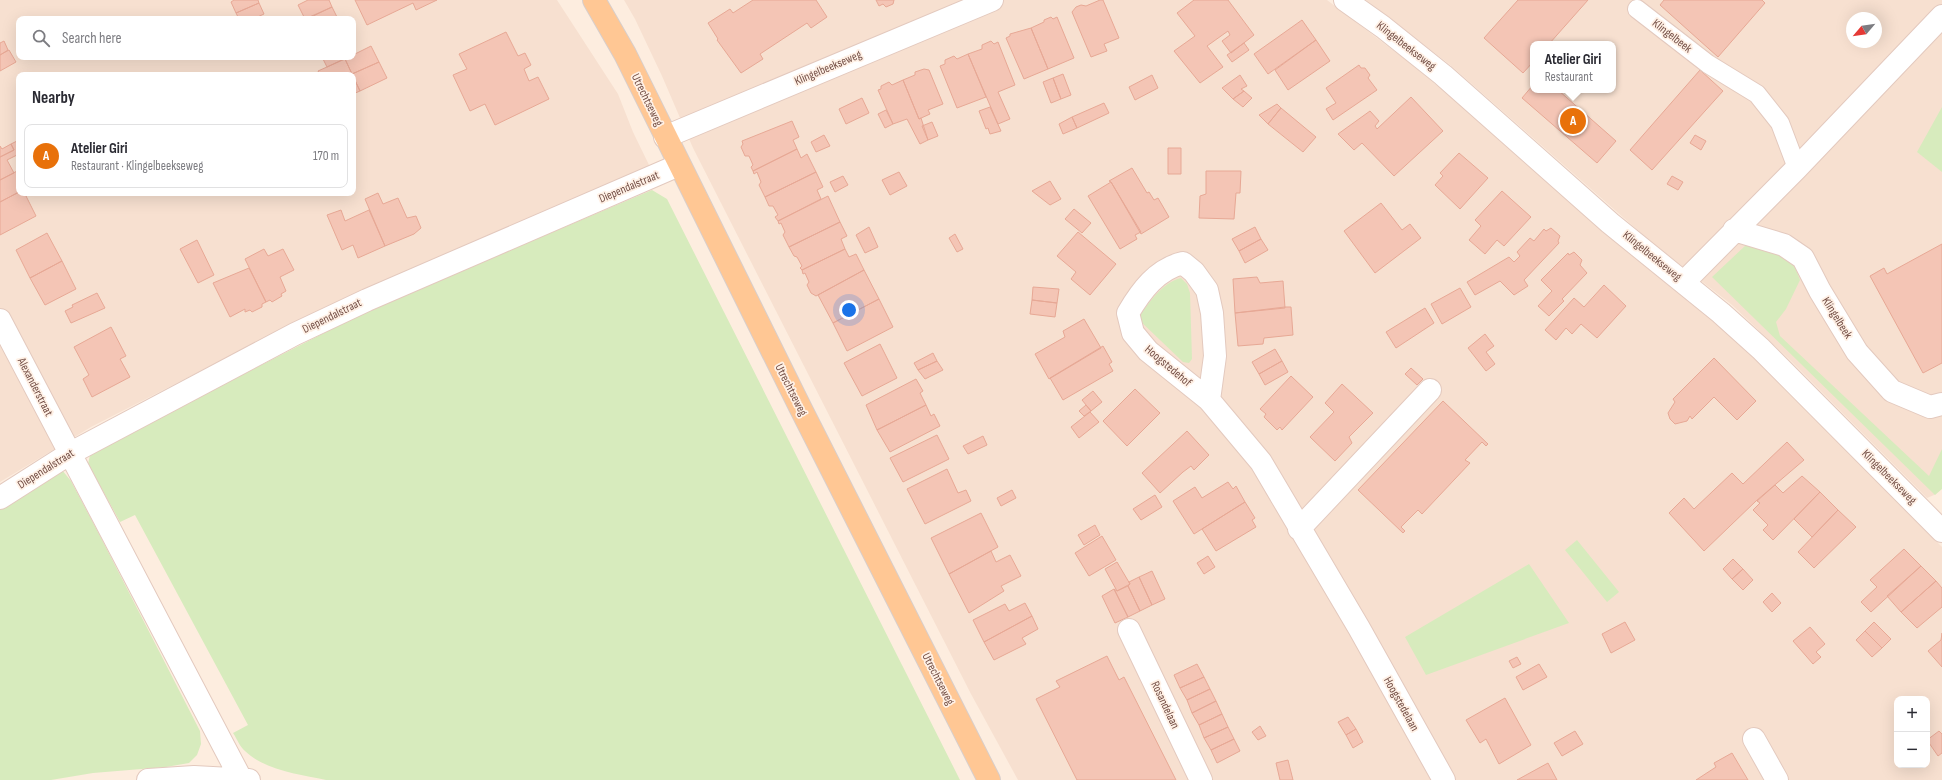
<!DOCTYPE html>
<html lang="en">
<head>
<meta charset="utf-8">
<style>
	:root { --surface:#fff; --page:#f7f7f7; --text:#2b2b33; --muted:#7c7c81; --line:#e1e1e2; --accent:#ed4a3e }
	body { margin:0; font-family:"Sofia Sans Condensed",sans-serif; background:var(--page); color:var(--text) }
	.controls { position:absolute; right:12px; bottom:12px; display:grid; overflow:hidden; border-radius:8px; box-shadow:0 4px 16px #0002 }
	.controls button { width:36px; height:36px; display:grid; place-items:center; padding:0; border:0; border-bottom:1px solid var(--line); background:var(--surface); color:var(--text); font:20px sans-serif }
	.compass { position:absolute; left:1846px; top:12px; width:36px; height:36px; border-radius:50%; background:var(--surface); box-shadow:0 4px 16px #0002; rotate:241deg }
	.you { position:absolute; left:849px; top:310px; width:14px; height:14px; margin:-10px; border:3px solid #fff; border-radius:50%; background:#1a73e8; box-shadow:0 0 0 6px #1a73e833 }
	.badge { display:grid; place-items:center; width:26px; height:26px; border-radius:50%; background:var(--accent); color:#fff; font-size:13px; font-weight:700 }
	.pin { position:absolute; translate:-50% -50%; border:2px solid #fff; box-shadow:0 1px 4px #0006 }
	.popup { position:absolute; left:1530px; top:41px; width:86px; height:52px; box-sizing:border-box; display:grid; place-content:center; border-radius:8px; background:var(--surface); filter:drop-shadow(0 1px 3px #0005); font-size:13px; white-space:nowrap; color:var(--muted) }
	.popup b { font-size:15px; color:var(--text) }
	.popup::after { content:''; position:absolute; left:50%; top:100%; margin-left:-8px; border:8px solid transparent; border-top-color:var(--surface) }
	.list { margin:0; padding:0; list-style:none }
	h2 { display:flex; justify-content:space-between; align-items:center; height:52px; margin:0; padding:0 16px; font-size:17px }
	h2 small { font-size:13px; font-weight:400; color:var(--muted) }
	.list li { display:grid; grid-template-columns:26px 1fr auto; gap:12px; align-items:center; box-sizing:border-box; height:64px; margin:0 8px 8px; padding:0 8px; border:1px solid var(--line); border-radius:8px }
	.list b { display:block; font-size:15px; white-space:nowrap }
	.list p { margin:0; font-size:13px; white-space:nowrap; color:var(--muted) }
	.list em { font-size:13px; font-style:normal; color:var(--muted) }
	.icon { flex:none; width:22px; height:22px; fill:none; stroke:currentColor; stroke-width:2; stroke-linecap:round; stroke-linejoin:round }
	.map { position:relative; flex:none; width:1942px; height:780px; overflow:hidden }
	.search { position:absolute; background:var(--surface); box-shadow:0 4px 16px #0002; left:16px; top:16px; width:340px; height:44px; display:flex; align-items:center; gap:10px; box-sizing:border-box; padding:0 14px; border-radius:8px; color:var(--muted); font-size:15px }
	.panel { position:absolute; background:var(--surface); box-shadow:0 4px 16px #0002; left:16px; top:72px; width:340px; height:124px; border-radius:8px }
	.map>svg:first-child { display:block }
	.residential { fill:#f7e0d0; fill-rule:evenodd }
	.green { fill:#d7ebbd }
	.building { fill:#f4c5b5; stroke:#e7a895 }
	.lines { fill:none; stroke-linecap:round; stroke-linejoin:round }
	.service-casing { stroke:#e3c9be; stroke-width:20 }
	.minor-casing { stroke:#e3c9be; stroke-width:24 }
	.primary-casing { stroke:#d8cecb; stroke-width:24 }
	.service { stroke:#fff; stroke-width:18 }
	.minor { stroke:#fff; stroke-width:22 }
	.primary { stroke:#ffc794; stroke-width:22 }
	.labels { text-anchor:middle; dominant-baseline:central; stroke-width:3.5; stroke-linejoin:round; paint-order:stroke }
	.street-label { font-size:12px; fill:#744f46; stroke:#fff1e6 }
</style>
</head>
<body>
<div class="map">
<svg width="1942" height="780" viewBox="0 0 1942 780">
	<rect width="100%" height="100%" fill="#fdeddf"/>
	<path class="residential" d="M 0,0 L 557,0 L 618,94 L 633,132 L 650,167 L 290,325 L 91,427 L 0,482 ZM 19,19 L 353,19 L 353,57 L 19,57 ZM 19,75 L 353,75 L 353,193 L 19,193 Z
		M 624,0 L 1327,0 L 1407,61 L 1458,103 L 1609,235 L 1699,308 L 1746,350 L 1942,547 L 1942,780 L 1018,780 L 971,694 L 693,148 L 662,76 L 635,19 ZM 1897,699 L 1927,699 L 1927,765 L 1897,765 Z
		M 1366,0 L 1942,0 L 1942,488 L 1934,495 L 1927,498 L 1790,360 L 1732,305 L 1650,241 L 1449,64 ZM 1852,18 L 1876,18 L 1876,42 L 1852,42 ZM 1533,44 L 1613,44 L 1613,90 L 1533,90 Z"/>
	<path class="green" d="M 1942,107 L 1942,172 L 1917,152 Z
		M 652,190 L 667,199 L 960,780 L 326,780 C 299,774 266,771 245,751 C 240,747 237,739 233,733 L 248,725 L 135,515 L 120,522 L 88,464 L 90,455 L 228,382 L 371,309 Z
		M 1746,245 L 1777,250 L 1794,264 L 1800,280 L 1786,309 L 1776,322 L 1780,336 L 1929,476 L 1942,449 L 1942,489 L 1935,495 L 1712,277 Z
		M 1181,278 L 1187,284 L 1190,293 L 1192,359 L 1189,363 L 1183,362 L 1137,318 C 1150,303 1161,283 1181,278 Z
		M 62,470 L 71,481 L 98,532 L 200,731 L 201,744 L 197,755 L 189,763 L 166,767 L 93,773 L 51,780 L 0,780 L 0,508 Z
		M 1577,540 L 1619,592 L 1607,602 L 1565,550 Z
		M 1529,564 L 1569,623 L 1426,675 L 1405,637 Z"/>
	<path class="building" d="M 234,0 L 258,0 L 259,3 L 236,13 L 231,2 Z
		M 308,0 L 329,0 L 332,7 L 305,19 L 298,5 Z
		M 355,0 L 437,0 L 416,10 L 413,3 L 367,25 Z
		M 753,0 L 816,0 L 827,17 L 811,28 L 807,23 L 760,54 L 763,59 L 741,73 L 717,40 L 718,39 L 708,23 L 730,9 L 733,13 Z
		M 876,0 L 894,0 L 893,4 L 886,7 L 883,4 L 879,6 Z
		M 1100,0 L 1103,0 L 1119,38 L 1104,44 L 1107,51 L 1091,57 L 1072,12 L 1076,7 L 1081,5 L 1086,6 Z
		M 1194,0 L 1228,0 L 1254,35 L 1231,53 L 1222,41 L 1230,35 L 1228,31 L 1207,46 L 1223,67 L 1200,83 L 1174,51 L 1195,36 L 1177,13 Z
		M 1518,0 L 1588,0 L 1549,44 L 1533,44 L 1533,62 L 1523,73 L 1484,38 Z
		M 1664,0 L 1762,0 L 1765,3 L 1718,57 L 1660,5 Z
		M 259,3 L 264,14 L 253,19 L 239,19 L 236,13 Z
		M 332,7 L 338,19 L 307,19 Z
		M 1051,17 L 1053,19 L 1057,17 L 1074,58 L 1048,69 L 1031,28 L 1044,22 L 1044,20 Z
		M 1302,20 L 1316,40 L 1268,74 L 1254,54 Z
		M 1031,28 L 1048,69 L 1024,79 L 1006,38 L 1010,36 L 1010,34 Z
		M 506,32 L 518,56 L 525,53 L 531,65 L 524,69 L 529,81 L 538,77 L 549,99 L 495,125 L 485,104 L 470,111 L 453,75 L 467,69 L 459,54 Z
		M 1316,40 L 1330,61 L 1288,90 L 1275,70 Z
		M 4,41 L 8,50 L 0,55 L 0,43 Z
		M 991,41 L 994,44 L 998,42 L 1015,85 L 998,92 L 1010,119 L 998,124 L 968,54 L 982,49 L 982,45 Z
		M 1244,43 L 1249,50 L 1232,62 L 1227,55 Z
		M 371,46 L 379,62 L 352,74 L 345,59 L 353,57 L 353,55 Z
		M 9,50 L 16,62 L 0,71 L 0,55 Z
		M 968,54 L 986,97 L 957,108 L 940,66 L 945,64 L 945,60 L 954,56 L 957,59 Z
		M 322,57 L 348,57 L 327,67 Z
		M 345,59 L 352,74 L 320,75 L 318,71 Z
		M 379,62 L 387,78 L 360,91 L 352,74 Z
		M 1359,65 L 1361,68 L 1365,68 L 1370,75 L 1368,78 L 1377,90 L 1333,120 L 1326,109 L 1336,103 L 1326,88 Z
		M 924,69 L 929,70 L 943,104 L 928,110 L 930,114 L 919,119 L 903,80 L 915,75 L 915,72 Z
		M 1700,70 L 1723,91 L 1652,170 L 1630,150 Z
		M 1063,74 L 1071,95 L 1061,99 L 1053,78 Z
		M 1152,75 L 1158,88 L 1135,100 L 1129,87 Z
		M 1240,75 L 1247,86 L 1241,89 L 1244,91 L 1233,99 L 1222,88 Z
		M 353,76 L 360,91 L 353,94 Z
		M 1053,78 L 1061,99 L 1051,103 L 1043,82 Z
		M 903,80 L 919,119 L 921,118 L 928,140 L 920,144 L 907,119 L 893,124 L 878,90 L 881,89 L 881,86 L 889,82 L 892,85 Z
		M 1533,85 L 1533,90 L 1558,90 L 1616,141 L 1597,163 L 1522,98 Z
		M 1244,91 L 1252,98 L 1243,107 L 1233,99 Z
		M 1411,97 L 1443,131 L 1394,176 L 1362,143 L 1354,150 L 1338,134 L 1370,111 L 1379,121 L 1375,126 L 1377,129 Z
		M 862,98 L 869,113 L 846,124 L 839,109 Z
		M 1104,103 L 1109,113 L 1077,128 L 1072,117 Z
		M 1277,104 L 1281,108 L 1268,124 L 1259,115 Z
		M 990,107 L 1001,131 L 990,134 L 988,128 L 986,129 L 979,111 Z
		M 1281,108 L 1316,137 L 1303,152 L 1268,124 Z
		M 886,110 L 893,124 L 885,128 L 878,114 Z
		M 1072,117 L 1077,128 L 1063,134 L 1059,124 Z
		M 792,121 L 799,137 L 793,140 L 797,149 L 753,171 L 751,167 L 753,165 L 749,156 L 745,156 L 741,147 L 743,144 L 742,141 Z
		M 932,122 L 938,136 L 928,140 L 922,126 Z
		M 824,135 L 830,146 L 816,152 L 811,142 Z
		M 1695,135 L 1706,141 L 1701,150 L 1690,143 Z
		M 19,140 L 19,154 L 7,160 L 14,173 L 0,180 L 0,157 L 14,150 L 11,144 Z
		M 11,144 L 14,150 L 0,157 L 0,146 L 2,149 Z
		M 1168,148 L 1181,148 L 1181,174 L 1168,174 Z
		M 797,149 L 801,158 L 807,154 L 816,172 L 765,197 L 759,185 L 761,182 L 757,172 L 754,174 L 753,171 Z
		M 1459,153 L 1488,178 L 1460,209 L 1435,185 L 1443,176 L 1440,173 Z
		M 1132,168 L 1147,193 L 1149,192 L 1154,200 L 1158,198 L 1169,217 L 1141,234 L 1111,182 L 1109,181 Z
		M 19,170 L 19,192 L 0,202 L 0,180 Z
		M 1206,171 L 1241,171 L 1240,193 L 1236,193 L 1234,219 L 1199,218 L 1200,196 L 1206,194 Z
		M 816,172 L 823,187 L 817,190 L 821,199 L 778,221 L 775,217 L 778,215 L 773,206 L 769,206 L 765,197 Z
		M 899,172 L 907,186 L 890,195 L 882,180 Z
		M 843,176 L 848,185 L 835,192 L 830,182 Z
		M 1672,176 L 1683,182 L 1678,190 L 1667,184 Z
		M 1050,181 L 1061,199 L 1050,205 L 1032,191 Z
		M 1111,182 L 1141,232 L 1135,235 L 1137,239 L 1120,249 L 1088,196 Z
		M 1502,191 L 1531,217 L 1504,246 L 1497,240 L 1485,254 L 1469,240 L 1481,226 L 1475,220 Z
		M 19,192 L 31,193 L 26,196 L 36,216 L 0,235 L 0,202 Z
		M 378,193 L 383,204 L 398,198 L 407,218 L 416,216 L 421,228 L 414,234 L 385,246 L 365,199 Z
		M 828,196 L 840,222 L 789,247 L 783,235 L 785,232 L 781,223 L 779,224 L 778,221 Z
		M 1381,203 L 1402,230 L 1410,224 L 1421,238 L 1375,273 L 1344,231 Z
		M 1074,209 L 1091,223 L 1082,233 L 1065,219 Z
		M 341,210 L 345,221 L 369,210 L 385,246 L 358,258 L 353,245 L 342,250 L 327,215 Z
		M 840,222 L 847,236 L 841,239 L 845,249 L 802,270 L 800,268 L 802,266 L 797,257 L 794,256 L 789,247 Z
		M 869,227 L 878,247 L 865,253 L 856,235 Z
		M 1255,227 L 1261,239 L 1239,251 L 1232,239 Z
		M 1551,228 L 1560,236 L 1558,241 L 1559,243 L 1524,280 L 1528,286 L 1514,295 L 1500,281 L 1475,295 L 1467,282 L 1509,257 L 1514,262 L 1520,256 L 1517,252 L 1530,238 L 1534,241 L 1544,229 L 1546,231 Z
		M 1078,232 L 1116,264 L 1090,295 L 1071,279 L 1076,272 L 1057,256 Z
		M 47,233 L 62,261 L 30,278 L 16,250 Z
		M 955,234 L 963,249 L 957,252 L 949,238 Z
		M 1261,239 L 1268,250 L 1245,263 L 1239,251 Z
		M 197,240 L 214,275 L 198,283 L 180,249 Z
		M 1942,244 L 1942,363 L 1923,373 L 1870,276 L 1884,268 L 1887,274 Z
		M 264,249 L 268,256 L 283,249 L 294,270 L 280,277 L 286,291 L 281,294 L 282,296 L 272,302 L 270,300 L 266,302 L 245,259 Z
		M 845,249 L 849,257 L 856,254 L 864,270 L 816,296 L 811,293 L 807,285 L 809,282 L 805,273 L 803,274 L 802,270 Z
		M 1574,252 L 1582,260 L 1580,265 L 1587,273 L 1562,299 L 1564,301 L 1549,316 L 1538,306 L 1552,291 L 1541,280 L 1568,253 L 1569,255 Z
		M 62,261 L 76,289 L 45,305 L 30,278 Z
		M 249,268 L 266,302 L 262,304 L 262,307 L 252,312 L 250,310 L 245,312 L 245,309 L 230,317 L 213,283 Z
		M 864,270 L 879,299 L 833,323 L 818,295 Z
		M 1257,277 L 1260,283 L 1283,281 L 1285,308 L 1235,313 L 1233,279 Z
		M 1604,285 L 1626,306 L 1597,338 L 1581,324 L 1572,334 L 1566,328 L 1556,340 L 1545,330 L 1574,298 L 1584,307 Z
		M 1033,287 L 1059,289 L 1057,303 L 1032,300 Z
		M 1460,288 L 1471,307 L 1442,324 L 1431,304 Z
		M 97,293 L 105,308 L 71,323 L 65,311 L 73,307 L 72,305 Z
		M 879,299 L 893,327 L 847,351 L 833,323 Z
		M 1032,300 L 1057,303 L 1055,317 L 1030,314 Z
		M 1285,307 L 1291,307 L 1293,335 L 1264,338 L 1263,344 L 1238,346 L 1235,313 Z
		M 1425,308 L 1434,323 L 1396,348 L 1386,332 Z
		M 1084,319 L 1101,348 L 1049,379 L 1035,354 L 1065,337 L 1063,331 Z
		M 111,327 L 126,356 L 120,359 L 130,377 L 92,397 L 83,379 L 89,375 L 74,347 Z
		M 1485,334 L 1494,346 L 1486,352 L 1495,364 L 1486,371 L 1468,348 Z
		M 880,344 L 897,378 L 862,396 L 844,363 Z
		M 1103,346 L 1112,362 L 1109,364 L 1113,371 L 1063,400 L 1050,378 Z
		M 1275,349 L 1282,361 L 1259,374 L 1252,362 Z
		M 933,353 L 937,361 L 918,370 L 914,363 Z
		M 1714,358 L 1756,401 L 1737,420 L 1714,397 L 1692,419 L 1690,416 L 1687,421 L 1675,424 L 1670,419 L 1668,413 L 1675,402 L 1673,399 Z
		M 937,361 L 943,370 L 925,379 L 918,370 Z
		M 1282,361 L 1288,372 L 1265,385 L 1259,374 Z
		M 1411,368 L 1423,379 L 1417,385 L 1405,374 Z
		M 1291,376 L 1313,397 L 1282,430 L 1280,427 L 1277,430 L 1264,417 L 1266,414 L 1260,409 Z
		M 916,379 L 923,391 L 920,393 L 926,405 L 877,430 L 866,405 Z
		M 1342,384 L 1373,413 L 1349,437 L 1352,443 L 1335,461 L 1310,437 L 1334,412 L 1325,403 Z
		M 1135,389 L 1160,413 L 1127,446 L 1103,421 Z
		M 1093,391 L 1102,402 L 1091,411 L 1082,400 Z
		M 1443,401 L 1488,444 L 1486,446 L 1482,442 L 1465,460 L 1470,463 L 1422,514 L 1418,510 L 1401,527 L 1405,531 L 1403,533 L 1358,490 Z
		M 926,405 L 931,416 L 934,414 L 940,426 L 890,452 L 877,430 Z
		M 1086,405 L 1091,411 L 1084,416 L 1079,411 Z
		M 1090,412 L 1099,422 L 1079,438 L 1071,427 Z
		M 1187,431 L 1209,455 L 1194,470 L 1191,466 L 1183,472 L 1160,493 L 1142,473 Z
		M 937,435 L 949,459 L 903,482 L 890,458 Z
		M 983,436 L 987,445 L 968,454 L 963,446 Z
		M 1787,442 L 1804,460 L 1756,501 L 1704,551 L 1669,513 L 1684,498 L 1694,509 L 1732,473 L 1743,484 Z
		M 947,469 L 958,493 L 966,490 L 971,501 L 925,524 L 907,489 Z
		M 1802,476 L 1820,492 L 1773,540 L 1763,530 L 1768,525 L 1753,510 L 1760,503 L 1757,501 L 1775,485 L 1783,493 Z
		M 1228,482 L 1233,489 L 1236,486 L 1245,502 L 1194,534 L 1173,501 L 1195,487 L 1202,498 Z
		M 1012,490 L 1016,498 L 1001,506 L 997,498 Z
		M 1820,492 L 1838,510 L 1812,537 L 1794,519 Z
		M 1155,495 L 1162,507 L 1141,520 L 1133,509 Z
		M 1245,502 L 1255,518 L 1252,520 L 1256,527 L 1216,551 L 1202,529 Z
		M 1838,510 L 1856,527 L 1814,568 L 1798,552 Z
		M 981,513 L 998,547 L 949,574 L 931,538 Z
		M 1095,525 L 1100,535 L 1084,545 L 1078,535 Z
		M 1102,536 L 1116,560 L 1089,576 L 1075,553 Z
		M 1904,549 L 1921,566 L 1871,612 L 1861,602 L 1877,587 L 1870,580 Z
		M 991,551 L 996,562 L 1010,555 L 1021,576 L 1001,586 L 1004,591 L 969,613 L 949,574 Z
		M 1208,556 L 1215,567 L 1204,574 L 1197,563 Z
		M 1733,559 L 1743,569 L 1732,579 L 1723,569 Z
		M 1117,562 L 1130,584 L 1117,591 L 1105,569 Z
		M 1921,566 L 1936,581 L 1901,612 L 1887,596 Z
		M 1743,569 L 1753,580 L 1743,590 L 1732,579 Z
		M 1152,571 L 1165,599 L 1152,605 L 1139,577 Z
		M 1139,577 L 1152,605 L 1140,611 L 1128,586 L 1130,584 L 1129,582 Z
		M 1936,581 L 1942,588 L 1942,607 L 1917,628 L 1901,612 Z
		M 1128,586 L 1140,611 L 1128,617 L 1114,589 L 1117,591 Z
		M 1114,589 L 1128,617 L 1115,623 L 1102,596 Z
		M 1772,593 L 1781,603 L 1772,612 L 1763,602 Z
		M 1025,603 L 1032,616 L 984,642 L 973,620 L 1005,604 L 1009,611 Z
		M 1032,616 L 1038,629 L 1022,638 L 1026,644 L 994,660 L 984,642 Z
		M 1625,622 L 1635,640 L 1611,653 L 1602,634 Z
		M 1874,622 L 1891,639 L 1882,648 L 1865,631 Z
		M 1810,627 L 1825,644 L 1816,652 L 1821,657 L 1813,664 L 1793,641 Z
		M 1865,631 L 1882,648 L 1872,657 L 1856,640 Z
		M 1942,633 L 1942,667 L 1928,651 L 1941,640 Z
		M 1107,656 L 1119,680 L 1124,677 L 1176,780 L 1077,780 L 1036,699 L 1060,687 L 1056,681 Z
		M 1517,657 L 1521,664 L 1513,668 L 1509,661 Z
		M 1197,664 L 1204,677 L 1180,688 L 1174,675 Z
		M 1539,664 L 1547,677 L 1523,690 L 1516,677 Z
		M 1204,677 L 1210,689 L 1187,700 L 1180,688 Z
		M 1210,689 L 1216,701 L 1192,713 L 1187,700 Z
		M 1505,698 L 1531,745 L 1499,764 L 1486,739 L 1480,743 L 1466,720 Z
		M 1216,701 L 1222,714 L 1199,725 L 1192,713 Z
		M 1222,714 L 1228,727 L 1204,738 L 1199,725 Z
		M 1348,717 L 1356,729 L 1346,735 L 1338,722 Z
		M 1260,726 L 1266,736 L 1258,740 L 1252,732 Z
		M 1228,727 L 1234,739 L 1211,750 L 1204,738 Z
		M 1356,729 L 1363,742 L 1353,748 L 1346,735 Z
		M 1575,731 L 1583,744 L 1562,756 L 1554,743 Z
		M 1939,731 L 1942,734 L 1942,753 L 1938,756 L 1927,740 Z
		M 1234,739 L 1240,751 L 1217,763 L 1211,750 Z
		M 1732,753 L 1748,780 L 1696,780 L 1716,767 L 1714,763 Z
		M 1288,760 L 1293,780 L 1280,780 L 1276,763 Z
		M 1548,763 L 1557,780 L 1517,780 Z"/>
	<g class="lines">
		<g class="service-casing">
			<path id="service" d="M 1637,9 L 1708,64 L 1757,94 L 1780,123 L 1797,168"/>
		</g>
		<g class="minor-casing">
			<path id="minor" d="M 1345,0 L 1383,27 L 1443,75 L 1610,223 L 1721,313 L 1761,349 L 1942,531
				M 665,137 L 992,0
				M 1734,230 L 1784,245 L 1803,258 L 1820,291 L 1857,352 L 1892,391 L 1930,407 L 1942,404
				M 1684,282 L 1797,168 L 1942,16
				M 0,320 L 241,779
				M 1209,400 L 1215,356 L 1212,313 L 1207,290 L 1194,272 L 1183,263 C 1157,269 1141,291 1128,313 L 1133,333 L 1148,351 L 1209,400 L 1261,462 L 1359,628 L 1444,780
				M 0,498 L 69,454 L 295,334 L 367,300 L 679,165
				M 1299,529 L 1430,390
				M 1129,630 L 1201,780
				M 1754,739 L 1777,780
				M 148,780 L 194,777 L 249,780"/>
		</g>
		<g class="primary-casing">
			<path id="primary" d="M 594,0 L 625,54 L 801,409 L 989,780"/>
		</g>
		<use href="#service" class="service"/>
		<use href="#minor" class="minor"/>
		<use href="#primary" class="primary"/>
	</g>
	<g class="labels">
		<g class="street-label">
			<text transform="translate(1672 36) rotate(38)">Klingelbeek</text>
			<text transform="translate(1406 46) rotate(38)">Klingelbeekseweg</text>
			<text transform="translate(828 68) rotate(-23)">Klingelbeekseweg</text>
			<text transform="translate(647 100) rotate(64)">Utrechtseweg</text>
			<text transform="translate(629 187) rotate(-23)">Diependalstraat</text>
			<text transform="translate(1652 256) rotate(39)">Klingelbeekseweg</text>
			<text transform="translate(332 316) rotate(-26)">Diependalstraat</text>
			<text transform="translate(1837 318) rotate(58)">Klingelbeek</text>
			<text transform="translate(1168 366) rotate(40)">Hoogstedehof</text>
			<text transform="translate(35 387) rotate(63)">Alexanderstraat</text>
			<text transform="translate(791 390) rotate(63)">Utrechtseweg</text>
			<text transform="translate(46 469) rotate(-32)">Diependalstraat</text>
			<text transform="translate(1889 477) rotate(45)">Klingelbeekseweg</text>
			<text transform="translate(938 679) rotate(63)">Utrechtseweg</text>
			<text transform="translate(1401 704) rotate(61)">Hoogstedelaan</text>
			<text transform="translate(1165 705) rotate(65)">Rosandelaan</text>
		</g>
	</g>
</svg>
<div class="controls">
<button>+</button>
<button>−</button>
</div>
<svg class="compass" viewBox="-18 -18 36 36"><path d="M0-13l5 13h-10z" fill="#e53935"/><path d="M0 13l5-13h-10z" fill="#7c7c81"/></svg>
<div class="you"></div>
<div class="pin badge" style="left:1573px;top:121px;background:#e8710a">A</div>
<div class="popup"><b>Atelier Giri</b>Restaurant</div>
<div class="search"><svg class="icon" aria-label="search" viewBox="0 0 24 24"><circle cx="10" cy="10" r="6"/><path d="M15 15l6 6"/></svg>Search here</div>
<section class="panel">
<h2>Nearby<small></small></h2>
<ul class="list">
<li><span class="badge" style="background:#e8710a">A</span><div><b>Atelier Giri</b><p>Restaurant · Klingelbeekseweg</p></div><em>170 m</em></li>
</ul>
</section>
</div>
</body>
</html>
